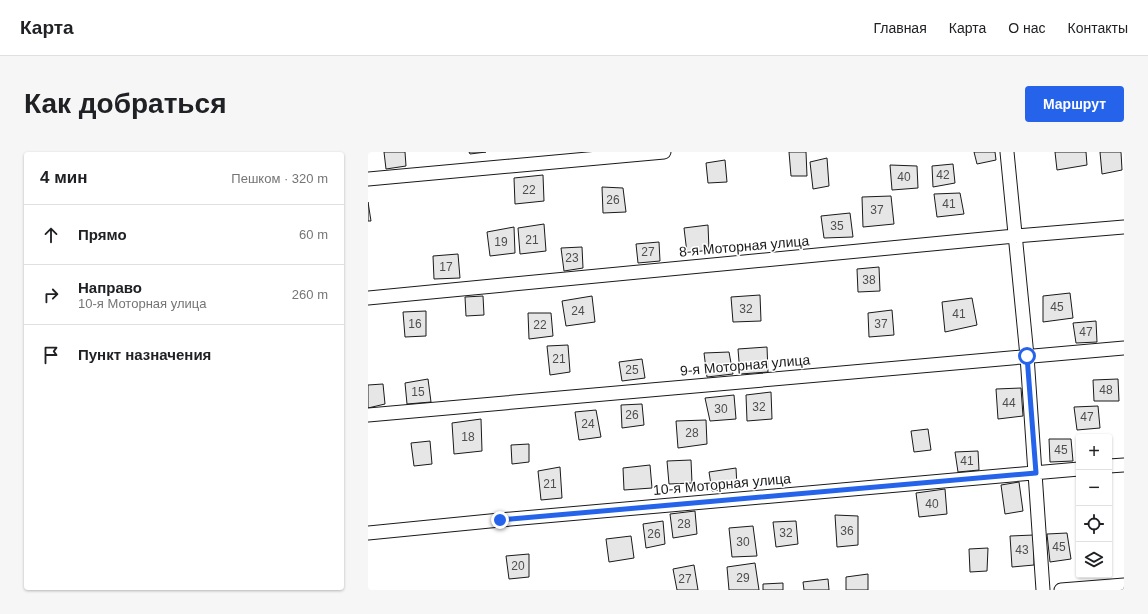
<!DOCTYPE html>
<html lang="ru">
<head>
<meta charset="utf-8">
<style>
	:root { --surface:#fff; --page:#f6f6f6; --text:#202124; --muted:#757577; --line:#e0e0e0; --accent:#2563eb }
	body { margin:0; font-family:Arial,sans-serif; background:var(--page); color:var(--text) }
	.controls { position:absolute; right:12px; bottom:12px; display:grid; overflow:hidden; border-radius:4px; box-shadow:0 1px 3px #0004 }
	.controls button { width:36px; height:36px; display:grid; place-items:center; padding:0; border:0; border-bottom:1px solid var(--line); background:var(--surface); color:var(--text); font:20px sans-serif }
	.stop { position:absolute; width:12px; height:12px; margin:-9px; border:3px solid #2563eb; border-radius:50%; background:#fff }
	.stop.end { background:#2563eb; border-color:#fff; box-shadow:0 1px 4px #0008 }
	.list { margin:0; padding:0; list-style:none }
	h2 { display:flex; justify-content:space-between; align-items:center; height:52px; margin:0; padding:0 16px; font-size:17px }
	h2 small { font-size:13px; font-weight:400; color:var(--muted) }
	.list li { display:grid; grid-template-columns:26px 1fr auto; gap:12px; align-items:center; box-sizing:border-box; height:60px; padding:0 16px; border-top:1px solid var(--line) }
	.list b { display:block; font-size:15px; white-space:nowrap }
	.list p { margin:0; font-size:13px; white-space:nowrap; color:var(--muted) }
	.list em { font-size:13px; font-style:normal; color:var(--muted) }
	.icon { flex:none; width:22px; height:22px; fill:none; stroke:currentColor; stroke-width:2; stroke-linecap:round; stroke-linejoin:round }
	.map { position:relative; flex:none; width:756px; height:438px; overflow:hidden; border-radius:4px }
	header { display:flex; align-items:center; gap:24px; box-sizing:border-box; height:56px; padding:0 20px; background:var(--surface); border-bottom:1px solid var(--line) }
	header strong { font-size:19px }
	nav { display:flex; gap:22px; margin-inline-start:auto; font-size:14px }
	.intro { display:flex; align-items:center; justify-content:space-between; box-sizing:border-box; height:96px; padding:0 24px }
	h1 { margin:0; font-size:28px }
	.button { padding:10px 18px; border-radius:4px; background:var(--accent); color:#fff; font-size:14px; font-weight:700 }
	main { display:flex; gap:24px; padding:0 24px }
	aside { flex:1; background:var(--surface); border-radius:4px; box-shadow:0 1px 3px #0004 }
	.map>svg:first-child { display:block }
	.building { fill:#e6e6e6; stroke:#1a1a1a }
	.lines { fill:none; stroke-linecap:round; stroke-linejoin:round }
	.street-casing { stroke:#1a1a1a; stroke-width:15 }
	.street { stroke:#fff; stroke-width:13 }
	.route { stroke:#2563eb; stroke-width:5 }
	.labels { text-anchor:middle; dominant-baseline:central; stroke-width:3; stroke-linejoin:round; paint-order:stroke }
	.number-label { font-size:12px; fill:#4d4d4d }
	.street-label { font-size:14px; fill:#1a1a1a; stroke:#fff }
</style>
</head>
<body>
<header>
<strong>Карта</strong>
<nav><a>Главная</a><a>Карта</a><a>О нас</a><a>Контакты</a></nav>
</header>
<div class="intro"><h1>Как добраться</h1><a class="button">Маршрут</a></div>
<main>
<aside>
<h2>4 мин<small>Пешком · 320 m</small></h2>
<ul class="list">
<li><svg class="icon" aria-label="ahead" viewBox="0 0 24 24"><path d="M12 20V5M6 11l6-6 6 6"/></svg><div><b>Прямо</b></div><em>60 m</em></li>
<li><svg class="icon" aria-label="right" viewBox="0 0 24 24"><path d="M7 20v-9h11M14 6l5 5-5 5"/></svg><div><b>Направо</b><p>10-я Моторная улица</p></div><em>260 m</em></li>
<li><svg class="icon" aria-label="arrive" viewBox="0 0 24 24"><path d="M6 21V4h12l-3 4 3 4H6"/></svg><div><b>Пункт назначения</b></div></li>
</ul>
</aside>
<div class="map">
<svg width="756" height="438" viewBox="0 0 756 438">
	<rect width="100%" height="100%" fill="#fff"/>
	<path class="building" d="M 16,0 L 37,0 L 38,14 L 18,17 Z
		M 101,0 L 118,0 L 102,2 Z
		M 421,0 L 438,0 L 439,24 L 423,24 Z
		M 606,0 L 627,0 L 628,8 L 609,12 Z
		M 687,0 L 718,0 L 719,13 L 689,18 Z
		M 732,0 L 753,0 L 754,18 L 734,22 Z
		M 459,6 L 461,34 L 445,37 L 442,10 Z
		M 357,8 L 359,30 L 340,31 L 338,11 Z
		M 585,12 L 587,31 L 565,35 L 564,14 Z
		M 522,13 L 549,14 L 550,36 L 524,38 Z
		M 175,23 L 176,49 L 147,52 L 146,26 Z
		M 234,35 L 255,36 L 258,60 L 235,61 Z
		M 592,41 L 596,62 L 569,65 L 566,42 Z
		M 523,44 L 526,72 L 495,75 L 494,45 Z
		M 0,50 L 3,69 L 0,69 Z
		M 482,61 L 485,85 L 456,86 L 453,64 Z
		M 176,72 L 178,99 L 152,102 L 150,76 Z
		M 340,73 L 341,98 L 319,101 L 316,76 Z
		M 146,75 L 147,101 L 122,104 L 119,80 Z
		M 291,90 L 292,109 L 270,111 L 268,92 Z
		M 214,95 L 215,116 L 196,119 L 193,96 Z
		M 90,102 L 92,126 L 66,127 L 65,104 Z
		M 511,115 L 512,139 L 490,140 L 489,117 Z
		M 702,141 L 705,166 L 675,170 L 675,144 Z
		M 392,143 L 393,169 L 365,170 L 363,145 Z
		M 115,144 L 116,163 L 98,164 L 97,145 Z
		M 224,144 L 227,170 L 198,174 L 194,149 Z
		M 604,146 L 609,173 L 577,180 L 574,150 Z
		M 524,158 L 526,183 L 501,185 L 500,161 Z
		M 58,159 L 58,184 L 37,185 L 35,160 Z
		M 160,161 L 183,161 L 185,184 L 161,187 Z
		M 728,169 L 729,190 L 708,191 L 705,171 Z
		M 200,193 L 202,220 L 182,223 L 179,194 Z
		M 399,195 L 400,220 L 372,222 L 370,197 Z
		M 361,200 L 365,222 L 339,225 L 336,201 Z
		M 274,207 L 277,226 L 254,229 L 251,210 Z
		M 60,227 L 63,250 L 39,252 L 37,231 Z
		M 750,227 L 751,249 L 726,249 L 725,228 Z
		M 15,232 L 17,252 L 0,256 L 0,233 Z
		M 653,236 L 655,264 L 630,267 L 628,237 Z
		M 403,240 L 404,267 L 379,269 L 378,243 Z
		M 366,243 L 368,267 L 342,269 L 337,246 Z
		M 274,252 L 276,273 L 254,276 L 253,253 Z
		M 730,254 L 732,276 L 709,278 L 706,255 Z
		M 228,258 L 233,285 L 211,288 L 207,260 Z
		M 113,267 L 114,299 L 86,302 L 84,271 Z
		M 338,268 L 339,292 L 310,296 L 308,269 Z
		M 560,277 L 563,298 L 546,300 L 543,279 Z
		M 681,287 L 703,287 L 705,309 L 682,310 Z
		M 62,289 L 64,312 L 46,314 L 43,291 Z
		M 161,292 L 161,310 L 144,312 L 143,293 Z
		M 610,299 L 611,318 L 590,320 L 587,300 Z
		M 323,308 L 324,331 L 301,332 L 299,309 Z
		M 282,313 L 284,336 L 256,338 L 255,316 Z
		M 192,315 L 194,346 L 173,348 L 170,319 Z
		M 368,316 L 369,335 L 344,339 L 341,320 Z
		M 651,330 L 655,359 L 637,362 L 633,333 Z
		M 577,337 L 579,362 L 551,365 L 548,341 Z
		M 327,359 L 329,382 L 305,386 L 302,362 Z
		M 467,363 L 490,364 L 490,393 L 469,395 Z
		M 295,369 L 297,392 L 278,396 L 275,372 Z
		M 428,369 L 430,392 L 408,395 L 405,370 Z
		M 385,374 L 389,404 L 364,405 L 361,376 Z
		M 699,381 L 703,407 L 682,410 L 679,382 Z
		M 666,383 L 666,413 L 644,415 L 642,384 Z
		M 263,384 L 266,406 L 241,410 L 238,387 Z
		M 741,384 L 742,384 L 743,410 L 741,410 Z
		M 620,396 L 619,419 L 602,420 L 601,397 Z
		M 161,402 L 161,425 L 141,427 L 138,404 Z
		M 387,411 L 391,438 L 361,438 L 359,415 Z
		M 326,413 L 330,438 L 309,438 L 305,417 Z
		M 500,422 L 500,438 L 478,438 L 478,425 Z
		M 460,427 L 461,438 L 436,438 L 435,430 Z
		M 415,431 L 415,438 L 395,438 L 395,432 Z"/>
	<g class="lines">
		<g class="street-casing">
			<path id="street" d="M 639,0 L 659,204 L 675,438
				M 0,27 L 296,0
				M 0,146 L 647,84 L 756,75
				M 0,263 L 756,196
				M 741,314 L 756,313
				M 0,381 L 132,368 L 711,317
				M 693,438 L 756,433"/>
		</g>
		<use href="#street" class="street"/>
	</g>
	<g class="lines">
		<path class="route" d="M 132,368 L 668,321 L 659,204"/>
	</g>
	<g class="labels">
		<g class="number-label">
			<text x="575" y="23">42</text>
			<text x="536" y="25">40</text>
			<text x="161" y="38">22</text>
			<text x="245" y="48">26</text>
			<text x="581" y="52">41</text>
			<text x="509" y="58">37</text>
			<text x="469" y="74">35</text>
			<text x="164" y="88">21</text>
			<text x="133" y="90">19</text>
			<text x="280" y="100">27</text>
			<text x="204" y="106">23</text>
			<text x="78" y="115">17</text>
			<text x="501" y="128">38</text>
			<text x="689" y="155">45</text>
			<text x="378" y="157">32</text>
			<text x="210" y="159">24</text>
			<text x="591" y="162">41</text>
			<text x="47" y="172">16</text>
			<text x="513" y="172">37</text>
			<text x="172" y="173">22</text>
			<text x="718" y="180">47</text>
			<text x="191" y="207">21</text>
			<text x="264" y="218">25</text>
			<text x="738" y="238">48</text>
			<text x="50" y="240">15</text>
			<text x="641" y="251">44</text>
			<text x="391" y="255">32</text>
			<text x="353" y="257">30</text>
			<text x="264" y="263">26</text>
			<text x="719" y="265">47</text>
			<text x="220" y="272">24</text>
			<text x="324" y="281">28</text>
			<text x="100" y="285">18</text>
			<text x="693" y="298">45</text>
			<text x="599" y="309">41</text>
			<text x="182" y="332">21</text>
			<text x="564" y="352">40</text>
			<text x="316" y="372">28</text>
			<text x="479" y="379">36</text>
			<text x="418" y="381">32</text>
			<text x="286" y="382">26</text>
			<text x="375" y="390">30</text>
			<text x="691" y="395">45</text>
			<text x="654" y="398">43</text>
			<text x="150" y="414">20</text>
			<text x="375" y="426">29</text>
			<text x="317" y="427">27</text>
		</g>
		<g class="street-label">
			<text transform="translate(376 94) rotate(-5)">8-я Моторная улица</text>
			<text transform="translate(377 213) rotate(-5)">9-я Моторная улица</text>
			<text transform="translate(354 332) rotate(-5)">10-я Моторная улица</text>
		</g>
	</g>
</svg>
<div class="controls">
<button>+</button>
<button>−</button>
<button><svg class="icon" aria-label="locate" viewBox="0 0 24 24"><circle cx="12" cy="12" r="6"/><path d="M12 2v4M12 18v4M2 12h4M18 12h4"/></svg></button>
<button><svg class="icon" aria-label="layers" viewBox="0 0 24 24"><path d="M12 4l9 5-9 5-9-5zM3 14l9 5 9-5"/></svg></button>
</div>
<div class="stop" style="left:659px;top:204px"></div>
<div class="stop end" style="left:132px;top:368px"></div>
</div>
</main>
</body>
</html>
